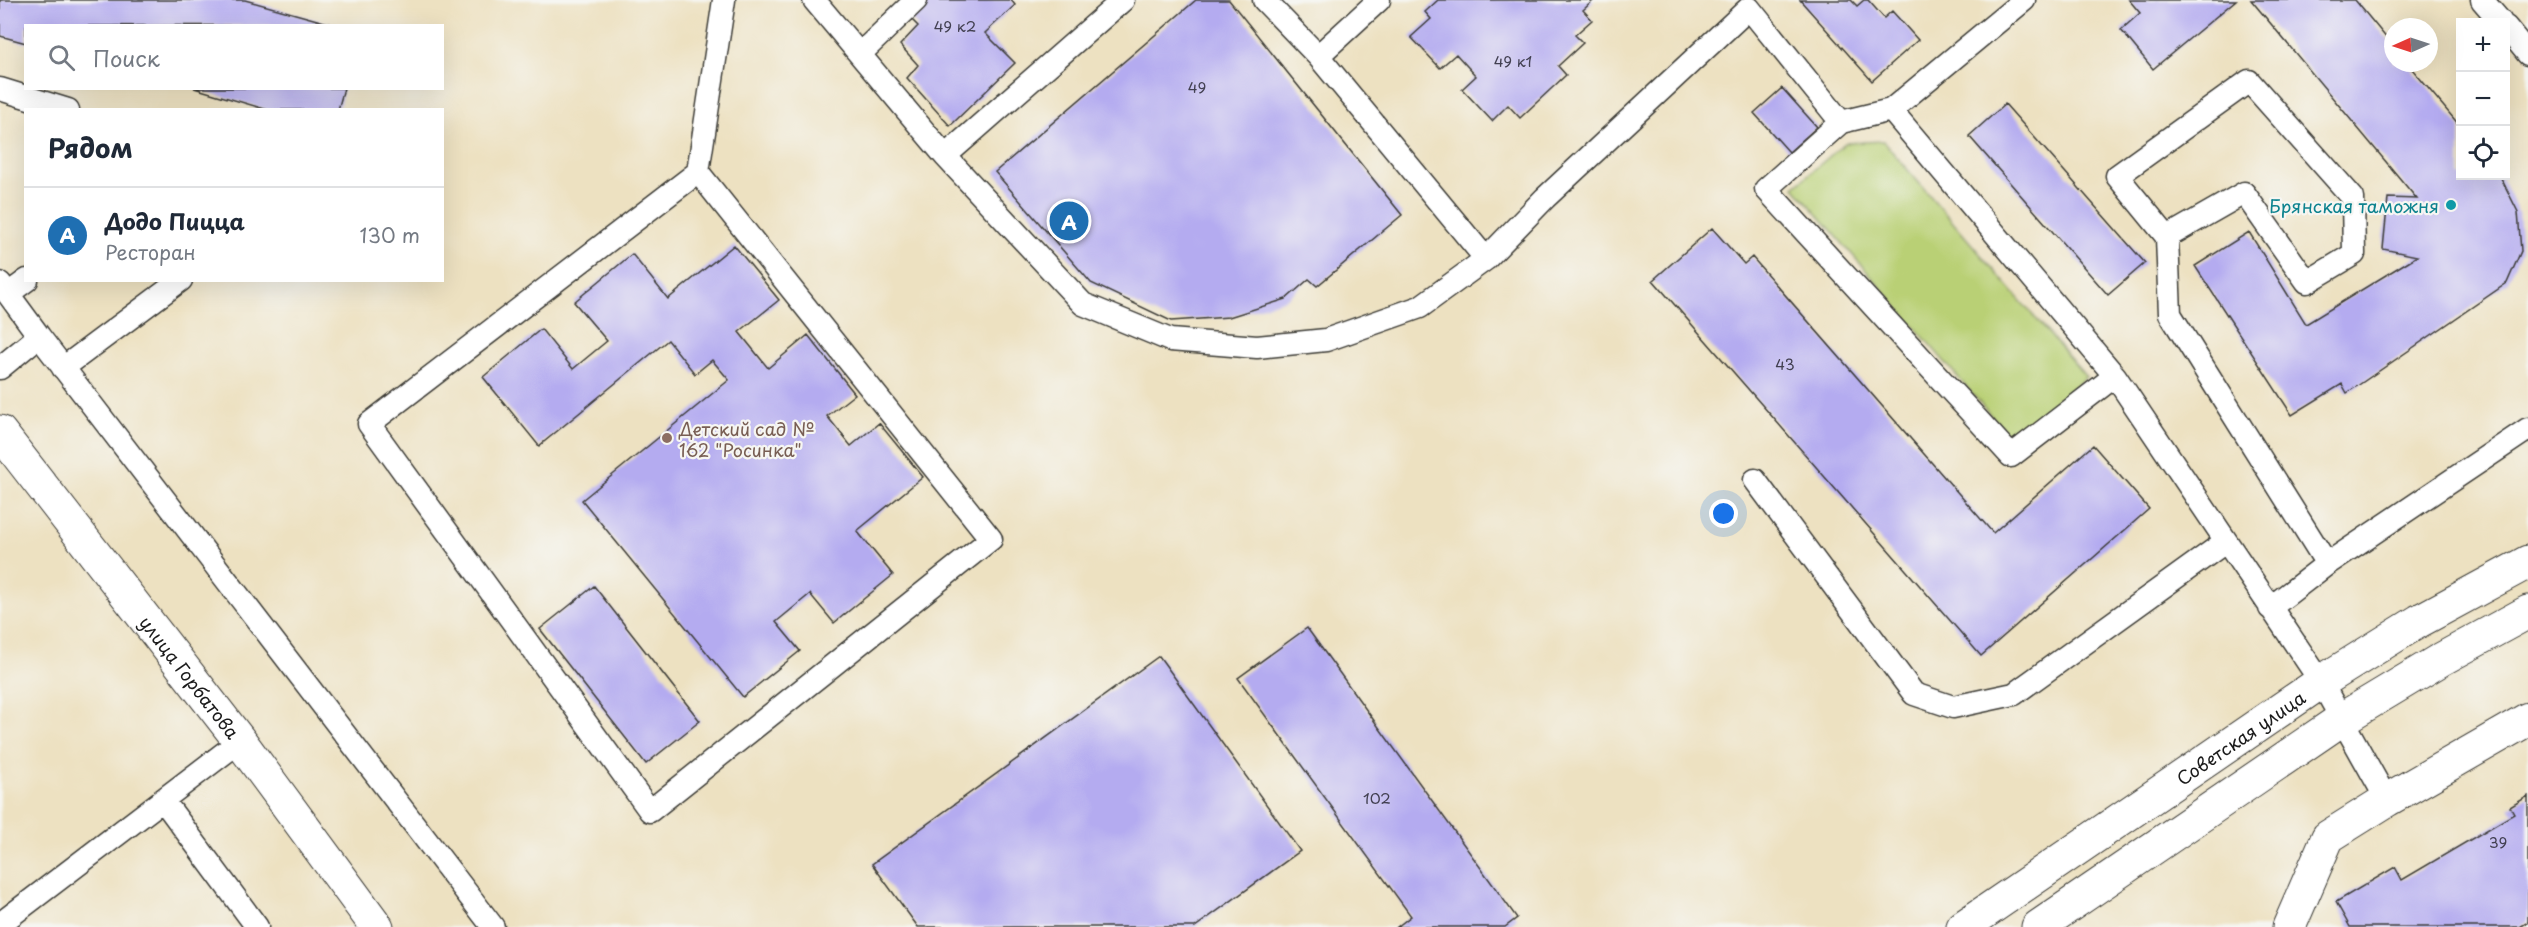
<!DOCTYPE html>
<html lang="ru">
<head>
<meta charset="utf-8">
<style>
	:root { --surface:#fff; --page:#f2f2f3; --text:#1f2937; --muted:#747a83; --line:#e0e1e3; --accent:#1f6fb2 }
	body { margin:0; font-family:"Playpen Sans",sans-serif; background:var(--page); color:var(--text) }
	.controls { position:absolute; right:18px; top:18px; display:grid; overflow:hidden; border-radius:0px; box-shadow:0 6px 24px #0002 }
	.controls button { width:54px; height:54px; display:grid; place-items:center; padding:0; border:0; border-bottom:2px solid var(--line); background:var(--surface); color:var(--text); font:30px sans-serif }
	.compass { position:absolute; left:2384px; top:18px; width:54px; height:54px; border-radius:50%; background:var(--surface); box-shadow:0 6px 24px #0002; rotate:267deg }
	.you { position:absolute; left:1724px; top:514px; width:21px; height:21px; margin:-15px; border:4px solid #fff; border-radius:50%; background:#1a73e8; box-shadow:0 0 0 9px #1a73e833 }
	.badge { display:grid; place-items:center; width:39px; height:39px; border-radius:50%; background:var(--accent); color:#fff; font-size:20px; font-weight:700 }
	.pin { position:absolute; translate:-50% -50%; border:3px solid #fff; box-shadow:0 2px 6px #0006 }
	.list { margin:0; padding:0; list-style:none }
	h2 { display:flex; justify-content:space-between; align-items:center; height:78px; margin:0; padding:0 24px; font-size:26px }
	h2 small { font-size:20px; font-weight:400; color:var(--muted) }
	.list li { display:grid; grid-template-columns:39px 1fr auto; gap:18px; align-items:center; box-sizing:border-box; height:96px; padding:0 24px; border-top:2px solid var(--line) }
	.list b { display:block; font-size:22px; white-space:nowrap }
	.list p { margin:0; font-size:20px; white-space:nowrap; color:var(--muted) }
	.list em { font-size:20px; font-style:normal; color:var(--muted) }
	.icon { flex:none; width:33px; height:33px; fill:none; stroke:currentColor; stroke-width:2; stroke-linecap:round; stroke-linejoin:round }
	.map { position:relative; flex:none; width:2528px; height:927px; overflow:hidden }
	.search { position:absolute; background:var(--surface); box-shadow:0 6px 24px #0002; left:24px; top:24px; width:420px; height:66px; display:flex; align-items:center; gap:15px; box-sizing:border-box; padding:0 21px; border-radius:0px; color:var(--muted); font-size:22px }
	.panel { position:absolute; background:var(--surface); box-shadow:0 6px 24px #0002; left:24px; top:108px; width:420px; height:174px; border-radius:0px }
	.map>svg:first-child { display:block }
	.green { fill:#b9d075; stroke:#6a7648; stroke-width:1.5 }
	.building { fill:#b4abf0 }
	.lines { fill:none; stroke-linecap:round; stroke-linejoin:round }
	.lane-casing { stroke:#3b3a35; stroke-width:25 }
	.street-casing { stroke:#3b3a35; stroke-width:35 }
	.secondary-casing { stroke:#3b3a35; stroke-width:35 }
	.lane { stroke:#fff; stroke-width:22 }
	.street { stroke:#fff; stroke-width:33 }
	.secondary { stroke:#fff; stroke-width:33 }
	.culture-dot { fill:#0f9aa8; stroke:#f6f6f2; stroke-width:2 }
	.education-dot { fill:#8d6e63; stroke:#f6f6f2; stroke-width:2 }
	.labels { text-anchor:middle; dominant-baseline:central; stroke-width:4.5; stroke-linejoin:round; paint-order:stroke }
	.number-label { font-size:15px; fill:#424051 }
	.culture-label { font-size:18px; fill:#0d838f; stroke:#f6f6f2; text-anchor:end }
	.education-label { font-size:18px; fill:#785e54; stroke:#f6f6f2; text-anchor:start }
	.street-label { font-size:18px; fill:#1c1c1c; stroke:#f6f6f2 }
</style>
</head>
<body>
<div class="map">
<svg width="2528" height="927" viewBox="0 0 2528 927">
	<rect width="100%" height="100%" fill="#f6f6f2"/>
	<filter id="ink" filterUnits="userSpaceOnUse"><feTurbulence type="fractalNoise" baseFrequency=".0167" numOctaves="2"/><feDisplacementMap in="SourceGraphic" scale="12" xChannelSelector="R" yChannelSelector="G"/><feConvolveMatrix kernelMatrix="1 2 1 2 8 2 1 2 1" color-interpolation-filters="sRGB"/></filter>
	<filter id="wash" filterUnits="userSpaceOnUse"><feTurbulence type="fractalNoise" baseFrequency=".008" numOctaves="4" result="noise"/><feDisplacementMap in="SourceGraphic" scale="24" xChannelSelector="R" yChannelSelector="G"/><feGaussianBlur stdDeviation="1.35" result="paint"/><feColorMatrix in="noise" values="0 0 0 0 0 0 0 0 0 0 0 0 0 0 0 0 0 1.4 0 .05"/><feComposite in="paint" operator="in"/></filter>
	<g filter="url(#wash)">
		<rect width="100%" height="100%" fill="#ede1c1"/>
		<path class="green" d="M 1883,141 L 2086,377 L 2012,440 L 1794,187 L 1845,143 Z"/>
		<g id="blocks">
			<path class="building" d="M 0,0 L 245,0 L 335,25 L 26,26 L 26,43 L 0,36 Z
				M 920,0 L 1011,0 L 1015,5 L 985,33 L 1015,63 L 950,126 L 907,78 L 918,65 L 900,45 L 918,26 L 911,19 Z
				M 1196,0 L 1229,0 L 1402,215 L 1317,286 L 1309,279 L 1286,299 L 1229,317 L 1171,321 L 1091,283 L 995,172 Z
				M 1438,0 L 1594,0 L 1583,10 L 1592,20 L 1575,35 L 1583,43 L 1558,66 L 1566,75 L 1520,118 L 1508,105 L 1492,121 L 1462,89 L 1476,76 L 1456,54 L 1440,68 L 1411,37 L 1431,19 L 1425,12 Z
				M 1800,0 L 1851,0 L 1857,6 L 1864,0 L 1868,0 L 1884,18 L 1892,11 L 1918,40 L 1872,81 Z
				M 2129,0 L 2236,0 L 2153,69 L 2121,30 L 2140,13 Z
				M 2251,0 L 2355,0 L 2393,46 L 2393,63 L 2407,63 L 2460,126 L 2460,176 L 2500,176 L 2518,212 L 2521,251 L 2507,283 L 2347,393 L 2342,384 L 2292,415 L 2195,266 L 2249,232 L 2306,324 L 2417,256 L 2383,249 L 2388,198 L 2417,199 Z
				M 194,88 L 344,88 L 338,110 L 268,110 Z
				M 1782,88 L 1817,127 L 1789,152 L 1754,113 Z
				M 2005,104 L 2145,263 L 2108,295 L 1969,136 Z
				M 1712,228 L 1744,264 L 1752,257 L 1993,533 L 2093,445 L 2149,509 L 1981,656 L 1653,280 Z
				M 734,245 L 779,300 L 739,332 L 768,368 L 808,335 L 855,394 L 827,416 L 851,446 L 879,423 L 923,477 L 857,531 L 893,575 L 834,623 L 810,594 L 776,622 L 800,651 L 743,697 L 582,500 L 729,380 L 712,360 L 695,374 L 668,340 L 539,446 L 483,377 L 541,329 L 573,369 L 607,341 L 574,302 L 632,254 L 668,299 Z
				M 594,586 L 700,721 L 646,764 L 540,629 Z
				M 1307,628 L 1517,918 L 1505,927 L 1397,927 L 1411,916 L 1238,678 Z
				M 1159,656 L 1300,851 L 1195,927 L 918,927 L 872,864 Z
				M 2528,796 L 2528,922 L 2520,927 L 2350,927 L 2336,902 L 2395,867 L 2402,880 L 2514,814 L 2510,807 Z"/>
		</g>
	</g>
	<g filter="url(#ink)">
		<use href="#blocks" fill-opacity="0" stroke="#3b3a35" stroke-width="1.5"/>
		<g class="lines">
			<g class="lane-casing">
				<path id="lane" d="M 814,0 L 945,156 L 1123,0
					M 1264,0 L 1318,56 L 1379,0
					M 2024,0 L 1891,110 L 1841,122 L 1766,189 L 2011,456 L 2115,376
					M 2482,0 L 2501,22
					M 2506,27 L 2528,54
					M 860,54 L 916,0
					M 1318,56 L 1486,259
					M 0,89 L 68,110
					M 1891,110 L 2115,376 L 2321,682 L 2387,800
					M 945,156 L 1083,304 L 1170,340 L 1257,347 L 1326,340 L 1420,307 L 1486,259 L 1545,198 L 1749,8 L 1841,122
					M 698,172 L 991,539 L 650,811 L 369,424 L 698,172 L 724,0
					M 2167,237 L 2117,176 L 2249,81 L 2353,198 L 2354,254 L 2307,282 L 2244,193 L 2167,237 L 2170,314 L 2327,564
					M 0,283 L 39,336 L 0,368
					M 8,294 L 27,280
					M 39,336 L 493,927
					M 63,368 L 181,280
					M 1755,480 L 1914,694 L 1953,707 L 2014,694 L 2225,542
					M 2270,608 L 2327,564 L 2528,429
					M 163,800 L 257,927
					M 0,924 L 240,741"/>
			</g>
			<g class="street-casing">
				<path id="street" d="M 2289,927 L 2328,837 L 2387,800 L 2528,719"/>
			</g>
			<g class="secondary-casing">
				<g id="secondary">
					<path id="s1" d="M 0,432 L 240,741 L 377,927"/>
					<path id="s2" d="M 1963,927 L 2321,682 L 2419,621 L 2528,562"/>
					<path d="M 2038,927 L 2342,719 L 2440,660 L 2528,612"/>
				</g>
			</g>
			<use href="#lane" class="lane"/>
			<use href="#street" class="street"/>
			<use href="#secondary" class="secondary"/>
		</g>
	</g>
	<circle class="culture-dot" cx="2451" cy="205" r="6"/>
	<circle class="education-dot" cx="667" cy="438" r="6"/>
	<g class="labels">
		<g class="number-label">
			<text x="955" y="25">49 к2</text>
			<text x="1513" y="60">49 к1</text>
			<text x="1197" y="86">49</text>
			<text x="1785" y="363">43</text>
			<text x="1377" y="797">102</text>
			<text x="2498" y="841">39</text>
		</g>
		<g class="culture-label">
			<text x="2439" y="205">Брянская таможня</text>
		</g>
		<g class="education-label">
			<text x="679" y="428">Детский сад №<tspan x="679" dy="21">162 "Росинка"</tspan></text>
		</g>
		<g class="street-label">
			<text stroke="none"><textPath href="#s1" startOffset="310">улица Горбатова</textPath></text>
			<text stroke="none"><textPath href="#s2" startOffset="336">Советская улица</textPath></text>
		</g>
	</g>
</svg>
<div class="controls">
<button>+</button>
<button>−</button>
<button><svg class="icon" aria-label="locate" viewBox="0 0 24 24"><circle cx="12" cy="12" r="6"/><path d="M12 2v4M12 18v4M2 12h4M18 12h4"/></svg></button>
</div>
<svg class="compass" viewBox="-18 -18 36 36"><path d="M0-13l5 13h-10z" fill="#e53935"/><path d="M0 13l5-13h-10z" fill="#747a83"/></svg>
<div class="you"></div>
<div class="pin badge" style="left:1069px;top:221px">A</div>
<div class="search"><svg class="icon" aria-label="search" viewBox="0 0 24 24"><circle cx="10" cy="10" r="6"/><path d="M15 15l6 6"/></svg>Поиск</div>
<section class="panel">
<h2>Рядом<small></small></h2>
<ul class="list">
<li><span class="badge">A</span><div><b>Додо Пицца</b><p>Ресторан</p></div><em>130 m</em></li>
</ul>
</section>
</div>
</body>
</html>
